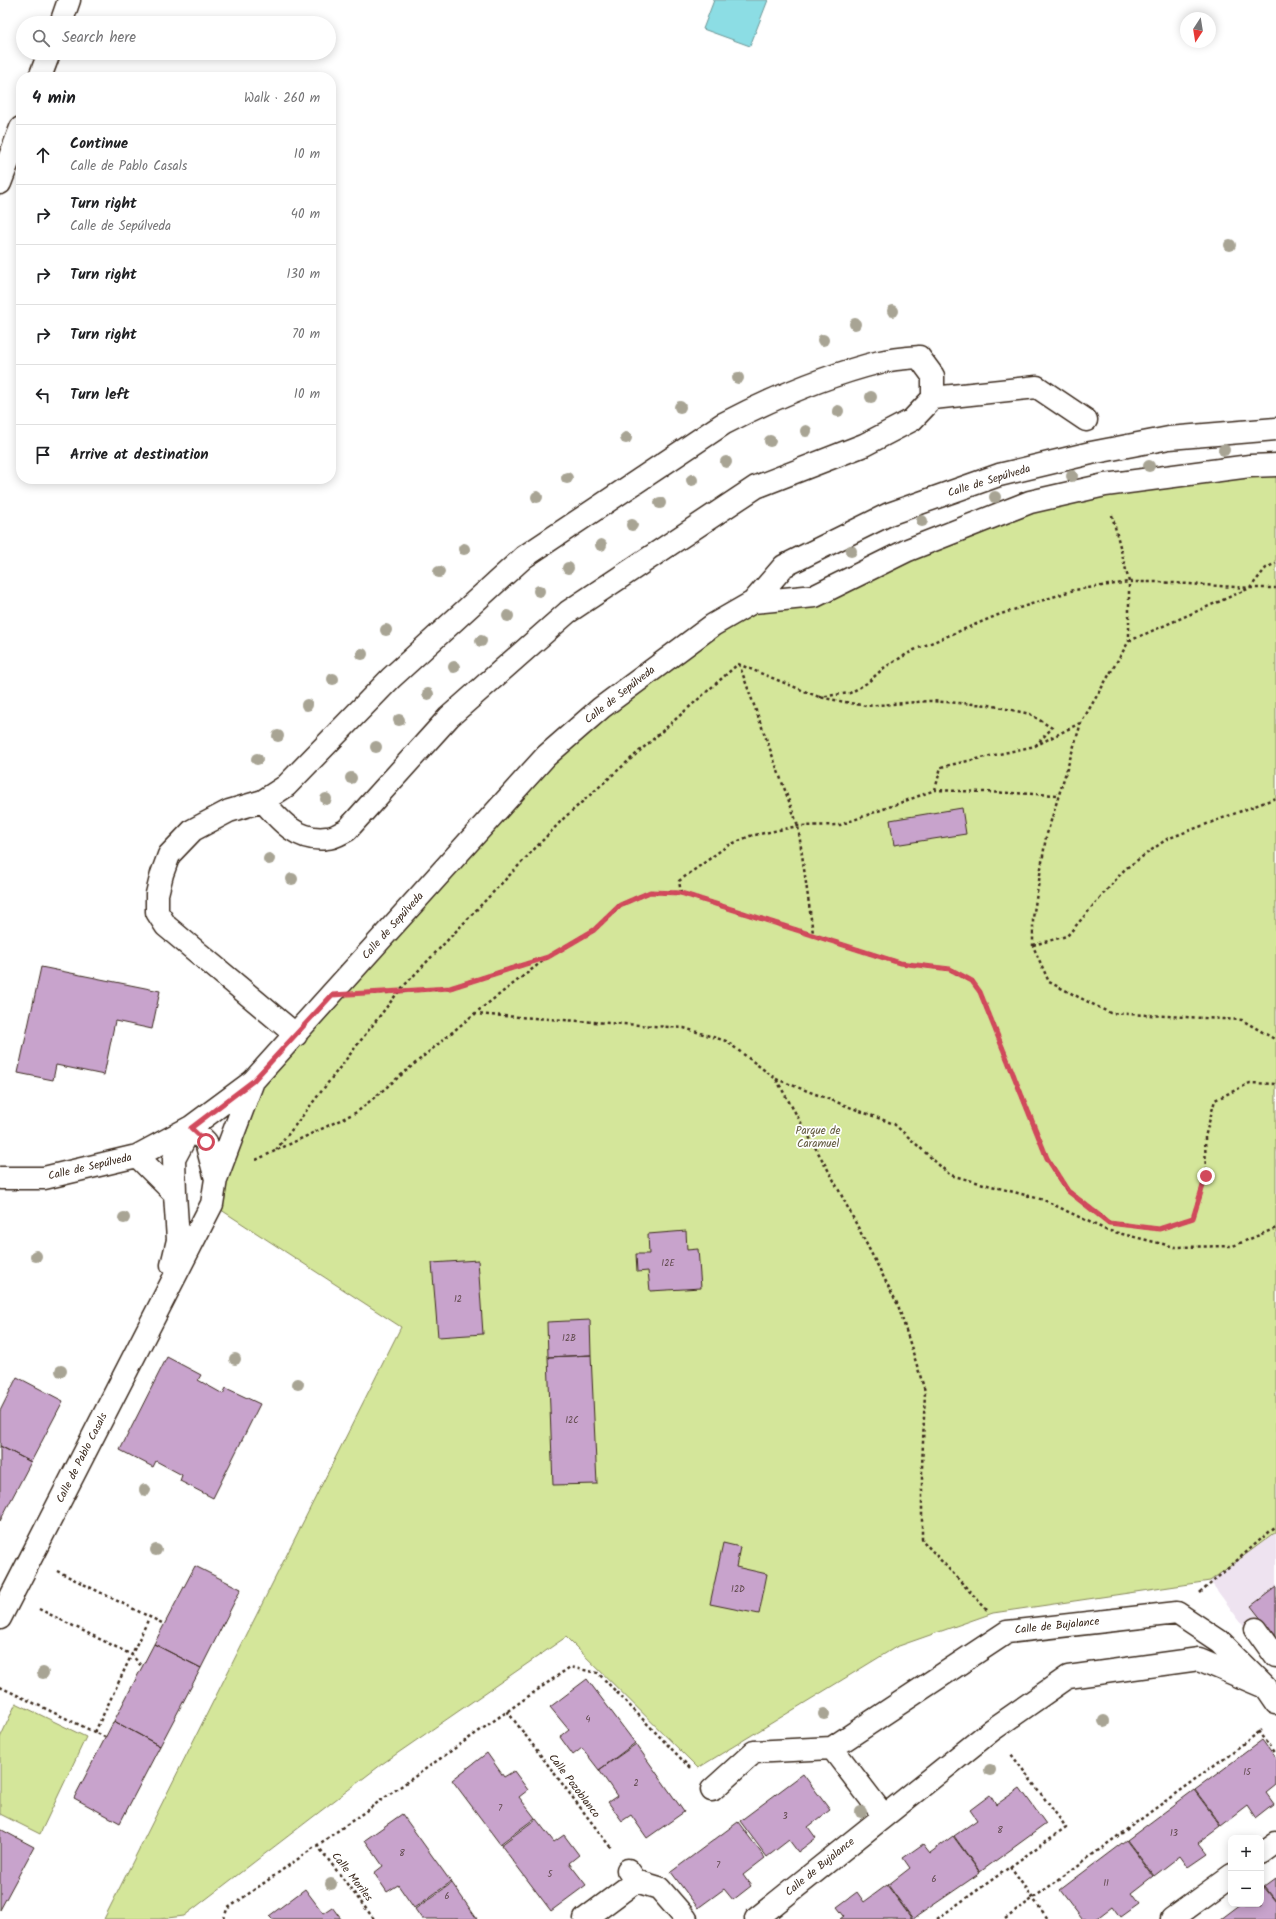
<!DOCTYPE html>
<html lang="en">
<head>
<meta charset="utf-8">
<style>
	:root { --surface:#fff; --page:#f2f2f2; --text:#202124; --muted:#757577; --line:#e0e0e0 }
	body { margin:0; font-family:Kalam,sans-serif; background:var(--page); color:var(--text) }
	.controls { position:absolute; right:12px; bottom:12px; display:grid; overflow:hidden; border-radius:8px; box-shadow:0 2px 10px #0003 }
	.controls button { width:36px; height:36px; display:grid; place-items:center; padding:0; border:0; border-bottom:1px solid var(--line); background:var(--surface); color:var(--text); font:20px sans-serif }
	.compass { position:absolute; left:1180px; top:12px; width:36px; height:36px; border-radius:50%; background:var(--surface); box-shadow:0 2px 10px #0003; rotate:192deg }
	.stop { position:absolute; width:12px; height:12px; margin:-9px; border:3px solid #d1495b; border-radius:50%; background:#fff }
	.stop.end { background:#d1495b; border-color:#fff; box-shadow:0 1px 4px #0008 }
	.list { margin:0; padding:0; list-style:none }
	h2 { display:flex; justify-content:space-between; align-items:center; height:52px; margin:0; padding:0 16px; font-size:17px }
	h2 small { font-size:13px; font-weight:400; color:var(--muted) }
	.list li { display:grid; grid-template-columns:26px 1fr auto; gap:12px; align-items:center; box-sizing:border-box; height:60px; padding:0 16px; border-top:1px solid var(--line) }
	.list b { display:block; font-size:15px; white-space:nowrap }
	.list p { margin:0; font-size:13px; white-space:nowrap; color:var(--muted) }
	.list em { font-size:13px; font-style:normal; color:var(--muted) }
	.icon { flex:none; width:22px; height:22px; fill:none; stroke:currentColor; stroke-width:2; stroke-linecap:round; stroke-linejoin:round }
	.map { position:relative; flex:none; width:1276px; height:1919px; overflow:hidden }
	.search { position:absolute; background:var(--surface); box-shadow:0 2px 10px #0003; left:16px; top:16px; width:320px; height:44px; display:flex; align-items:center; gap:10px; box-sizing:border-box; padding:0 14px; border-radius:22px; color:var(--muted); font-size:15px }
	.panel { position:absolute; background:var(--surface); box-shadow:0 2px 10px #0003; left:16px; top:72px; width:320px; height:412px; border-radius:16px }
	.map>svg:first-child { display:block }
	.built { fill:#eee3f0 }
	.green { fill:#d4e69a; stroke:#88885c }
	.water { fill:#8cdde4; stroke:#6c9595 }
	.building { fill:#c8a3cc; stroke:#3b2a1e }
	.lines { fill:none; stroke-linecap:round; stroke-linejoin:round }
	.minor-casing { stroke:#3b2a1e; stroke-width:25 }
	.path { stroke:#3b2a1e; stroke-width:2.5; stroke-dasharray:3 3; stroke-linecap:butt }
	.minor { stroke:#fff; stroke-width:22 }
	.tree { fill:#a8a494 }
	.route { stroke:#d1495b; stroke-width:5 }
	.labels { text-anchor:middle; dominant-baseline:central; stroke-width:3.5; stroke-linejoin:round; paint-order:stroke }
	.number-label { font-size:9px; fill:#5e484a }
	.street-label { font-size:11px; fill:#3b2a1e; stroke:#fff }
	.park-label { font-size:11px; fill:#61593d; stroke:#fff }
</style>
</head>
<body>
<div class="map">
<svg width="1276" height="1919" viewBox="0 0 1276 1919">
	<rect width="100%" height="100%" fill="#fff"/>
	<filter id="ink" filterUnits="userSpaceOnUse"><feTurbulence type="fractalNoise" baseFrequency=".025" numOctaves="2"/><feDisplacementMap in="SourceGraphic" scale="8" xChannelSelector="R" yChannelSelector="G"/><feConvolveMatrix kernelMatrix="1 2 1 2 8 2 1 2 1" color-interpolation-filters="sRGB"/></filter>
	<g filter="url(#ink)">
		<path class="built" d="M 1276,1532 L 1276,1670 L 1210,1581 Z"/>
		<path class="green" d="M 1276,465 L 1276,1532 L 1210,1581 L 993,1613 L 896,1647 L 698,1768 L 566,1637 L 382,1764 L 184,1916 L 159,1919 L 104,1919 L 401,1327 L 212,1204 L 253,1081 L 511,793 L 713,625 L 815,596 L 1030,502 Z
			M 16,1703 L 86,1737 L 40,1834 L 0,1814 L 0,1738 Z"/>
		<path class="water" d="M 714,0 L 768,0 L 750,46 L 703,29 Z"/>
		<path class="building" d="M 962,808 L 966,834 L 894,845 L 890,820 Z
			M 41,967 L 160,991 L 152,1029 L 115,1021 L 104,1075 L 56,1065 L 53,1080 L 18,1073 Z
			M 686,1231 L 687,1250 L 698,1249 L 701,1288 L 650,1291 L 648,1271 L 637,1272 L 636,1254 L 649,1254 L 648,1234 Z
			M 478,1260 L 483,1334 L 438,1337 L 432,1263 Z
			M 590,1320 L 591,1355 L 548,1357 L 547,1322 Z
			M 591,1355 L 597,1484 L 553,1485 L 548,1357 Z
			M 167,1357 L 201,1375 L 198,1380 L 223,1394 L 226,1388 L 260,1404 L 213,1498 L 180,1481 L 182,1475 L 156,1461 L 153,1467 L 120,1450 Z
			M 17,1377 L 63,1401 L 31,1462 L 0,1446 L 0,1411 Z
			M 0,1446 L 31,1462 L 0,1521 Z
			M 723,1543 L 740,1547 L 736,1567 L 767,1574 L 759,1614 L 710,1604 Z
			M 195,1566 L 241,1589 L 201,1668 L 154,1644 Z
			M 1276,1587 L 1276,1638 L 1251,1606 Z
			M 154,1644 L 201,1668 L 160,1746 L 114,1721 Z
			M 587,1679 L 635,1743 L 599,1770 L 582,1748 L 573,1755 L 560,1737 L 569,1730 L 550,1707 Z
			M 114,1721 L 160,1746 L 120,1823 L 74,1798 Z
			M 1262,1740 L 1276,1759 L 1276,1785 L 1266,1793 L 1274,1804 L 1256,1818 L 1248,1806 L 1222,1826 L 1195,1790 Z
			M 636,1744 L 684,1812 L 647,1838 L 631,1815 L 622,1821 L 608,1802 L 617,1796 L 599,1770 Z
			M 487,1753 L 504,1777 L 514,1771 L 528,1790 L 519,1797 L 535,1818 L 500,1844 L 452,1780 Z
			M 803,1774 L 830,1810 L 808,1827 L 816,1838 L 798,1852 L 789,1840 L 767,1857 L 740,1821 Z
			M 1020,1788 L 1046,1824 L 980,1872 L 954,1836 L 977,1820 L 970,1810 L 990,1795 L 996,1805 Z
			M 1194,1790 L 1221,1826 L 1198,1843 L 1207,1854 L 1188,1867 L 1180,1856 L 1154,1876 L 1127,1840 Z
			M 402,1814 L 451,1882 L 414,1908 L 398,1885 L 387,1892 L 374,1873 L 383,1866 L 365,1840 Z
			M 536,1819 L 554,1842 L 564,1835 L 579,1855 L 569,1863 L 586,1885 L 551,1911 L 501,1845 Z
			M 738,1822 L 765,1858 L 743,1875 L 751,1886 L 733,1900 L 724,1889 L 698,1908 L 671,1872 Z
			M 0,1829 L 34,1847 L 0,1910 Z
			M 953,1836 L 980,1873 L 913,1919 L 888,1885 L 910,1868 L 903,1858 L 923,1844 L 930,1853 Z
			M 1126,1840 L 1153,1876 L 1131,1893 L 1139,1904 L 1121,1917 L 1113,1906 L 1096,1919 L 1082,1919 L 1060,1890 Z
			M 1276,1879 L 1276,1901 L 1265,1887 Z
			M 452,1883 L 477,1919 L 422,1919 L 415,1909 Z
			M 887,1885 L 912,1919 L 840,1919 L 844,1916 L 837,1907 L 857,1892 L 864,1902 Z
			M 1264,1887 L 1276,1902 L 1276,1919 L 1221,1919 L 1241,1904 L 1261,1904 L 1261,1889 Z
			M 305,1889 L 323,1913 L 332,1907 L 341,1919 L 272,1919 L 269,1916 Z"/>
		<g class="lines">
			<g class="minor-casing">
				<path id="minor" d="M 61,23 L 69,0
					M 40,77 L 49,53
					M 0,183 L 21,128
					M 933,398 L 1037,387 L 1086,420
					M 753,602 L 815,596 L 908,550 L 1030,502 L 1105,485 L 1250,466 L 1276,465
					M 263,801 L 286,786 L 391,678 L 524,557 L 723,424 C 773,398 825,376 880,362 C 892,359 906,358 919,357 L 933,376 L 933,398 L 912,420 L 864,445 L 756,487 L 568,612 L 449,717 L 347,830 C 341,833 334,838 327,838 C 298,842 280,821 263,801 L 229,811 L 193,830 L 169,855 L 162,874 L 157,894 L 157,912 L 166,926 L 296,1035
					M 191,1127 L 206,1142 L 216,1179
					M 137,1156 L 175,1194 L 178,1240 L 172,1265
					M 0,1178 L 44,1178 L 137,1156 L 191,1127 L 253,1081 L 546,756 L 601,708 L 713,625 L 753,602 L 784,566 L 889,514 L 999,475 L 1091,453 L 1169,438 L 1276,429
					M 175,1194 L 174,1159 L 191,1127
					M 0,1618 L 212,1204 L 216,1179 L 253,1081
					M 1256,1629 L 1276,1657
					M 832,1748 L 884,1816
					M 712,1790 L 754,1752 L 832,1748 L 1007,1632 L 1177,1613 L 1219,1641 L 1265,1687
					M 1261,1854 L 1276,1843
					M 628,1870 L 636,1881 L 659,1888 L 686,1919
					M 585,1919 L 636,1881
					M 756,1919 L 992,1730 L 1068,1677 L 1199,1659 L 1265,1687 L 1276,1703
					M 1172,1919 L 1231,1876"/>
			</g>
			<path class="path" d="M 1112,515 L 1129,582 L 1129,641 L 1081,723 L 1046,837 L 1033,918 L 1033,946 L 1049,982 L 1110,1013 L 1242,1020 L 1276,1040
				M 1129,641 L 1250,588 L 1276,588
				M 738,664 L 819,697 L 866,706 L 930,701 L 989,705 L 1030,714 L 1052,728 L 1035,746
				M 739,664 L 798,826 L 813,933
				M 819,697 L 850,693 L 867,683 L 885,667 L 914,650 L 998,615 L 1074,590 L 1129,582 L 1158,582 L 1250,588 L 1266,568 L 1276,563
				M 935,790 L 941,767 L 1035,746 L 1080,723
				M 681,893 L 679,881 L 727,846 L 750,836 L 798,826 L 840,825 L 935,790 L 1059,795
				M 1033,945 L 1067,936 L 1125,869 L 1167,839 L 1276,798
				M 374,993 L 450,988 L 544,958
				M 474,1014 L 684,1028 L 726,1041 L 776,1079 L 831,1175 L 898,1305 L 925,1391 L 922,1468 L 922,1540 L 987,1610
				M 776,1079 L 894,1124 L 950,1175 L 1044,1200 L 1106,1230 L 1175,1247 L 1233,1246 L 1276,1228
				M 276,1150 L 399,991 L 564,818 L 738,664
				M 256,1160 L 357,1112 L 474,1014 L 548,957 L 594,930 L 620,905 L 650,892 L 681,893 L 900,963 L 949,969 L 972,981 L 980,992 L 1047,1158 L 1068,1191 L 1109,1223 L 1159,1229 L 1193,1218 L 1206,1176 L 1205,1137 L 1215,1100 L 1250,1083 L 1276,1084
				M 57,1571 L 164,1624
				M 1200,1593 L 1276,1526
				M 39,1609 L 132,1655 L 142,1667
				M 0,1687 L 105,1737
				M 507,1711 L 611,1848
				M 1259,1731 L 1276,1755
				M 95,1732 L 150,1616
				M 317,1845 L 374,1919
				M 1010,1867 L 1048,1919
				M 224,1919 L 227,1909 L 570,1667 L 598,1673 L 692,1770
				M 937,1919 L 1066,1827 L 1011,1754
				M 1005,1919 L 1262,1730"/>
			<use href="#minor" class="minor"/>
		</g>
		<g class="tree">
			<circle cx="1230" cy="245" r="6"/>
			<circle cx="893" cy="311" r="6"/>
			<circle cx="855" cy="324" r="6"/>
			<circle cx="823" cy="340" r="6"/>
			<circle cx="738" cy="378" r="6"/>
			<circle cx="871" cy="397" r="6"/>
			<circle cx="680" cy="407" r="6"/>
			<circle cx="838" cy="411" r="6"/>
			<circle cx="806" cy="431" r="6"/>
			<circle cx="626" cy="438" r="6"/>
			<circle cx="770" cy="441" r="6"/>
			<circle cx="1224" cy="450" r="6"/>
			<circle cx="726" cy="462" r="6"/>
			<circle cx="1149" cy="466" r="6"/>
			<circle cx="1072" cy="476" r="6"/>
			<circle cx="567" cy="478" r="6"/>
			<circle cx="692" cy="480" r="6"/>
			<circle cx="537" cy="497" r="6"/>
			<circle cx="995" cy="497" r="6"/>
			<circle cx="660" cy="503" r="6"/>
			<circle cx="922" cy="521" r="6"/>
			<circle cx="632" cy="525" r="6"/>
			<circle cx="601" cy="545" r="6"/>
			<circle cx="464" cy="549" r="6"/>
			<circle cx="851" cy="551" r="6"/>
			<circle cx="568" cy="568" r="6"/>
			<circle cx="439" cy="572" r="6"/>
			<circle cx="539" cy="591" r="6"/>
			<circle cx="508" cy="616" r="6"/>
			<circle cx="386" cy="630" r="6"/>
			<circle cx="481" cy="641" r="6"/>
			<circle cx="362" cy="654" r="6"/>
			<circle cx="454" cy="667" r="6"/>
			<circle cx="333" cy="679" r="6"/>
			<circle cx="428" cy="694" r="6"/>
			<circle cx="307" cy="705" r="6"/>
			<circle cx="399" cy="720" r="6"/>
			<circle cx="278" cy="736" r="6"/>
			<circle cx="376" cy="747" r="6"/>
			<circle cx="257" cy="759" r="6"/>
			<circle cx="351" cy="778" r="6"/>
			<circle cx="326" cy="799" r="6"/>
			<circle cx="269" cy="859" r="6"/>
			<circle cx="292" cy="879" r="6"/>
			<circle cx="124" cy="1218" r="6"/>
			<circle cx="36" cy="1256" r="6"/>
			<circle cx="235" cy="1359" r="6"/>
			<circle cx="61" cy="1371" r="6"/>
			<circle cx="298" cy="1384" r="6"/>
			<circle cx="145" cy="1490" r="6"/>
			<circle cx="156" cy="1550" r="6"/>
			<circle cx="43" cy="1673" r="6"/>
			<circle cx="824" cy="1714" r="6"/>
			<circle cx="1104" cy="1721" r="6"/>
			<circle cx="990" cy="1770" r="6"/>
			<circle cx="861" cy="1812" r="6"/>
			<circle cx="331" cy="1884" r="6"/>
		</g>
	</g>
	<g class="lines" filter="url(#ink)">
		<path class="route" d="M 206,1142 L 191,1128 L 253,1081 L 332,995 L 450,988 L 548,957 L 594,930 L 620,905 L 650,892 L 681,893 L 900,963 L 950,969 L 972,981 L 980,992 L 1047,1158 L 1068,1191 L 1109,1223 L 1159,1229 L 1193,1218 L 1206,1176"/>
	</g>
	<g class="labels">
		<g class="number-label">
			<text x="668" y="1263">12E</text>
			<text x="458" y="1299">12</text>
			<text x="569" y="1338">12B</text>
			<text x="572" y="1420">12C</text>
			<text x="738" y="1589">12D</text>
			<text x="588" y="1719">4</text>
			<text x="1247" y="1772">15</text>
			<text x="636" y="1783">2</text>
			<text x="500" y="1808">7</text>
			<text x="785" y="1816">3</text>
			<text x="1000" y="1830">8</text>
			<text x="1174" y="1833">13</text>
			<text x="402" y="1853">8</text>
			<text x="718" y="1865">7</text>
			<text x="550" y="1874">5</text>
			<text x="934" y="1879">6</text>
			<text x="1106" y="1883">11</text>
			<text x="447" y="1896">6</text>
		</g>
		<g class="street-label">
			<text transform="translate(989 481) rotate(-17)">Calle de Sepúlveda</text>
			<text transform="translate(620 695) rotate(-38)">Calle de Sepúlveda</text>
			<text transform="translate(393 926) rotate(-48)">Calle de Sepúlveda</text>
			<text transform="translate(90 1167) rotate(-13)">Calle de Sepúlveda</text>
			<text transform="translate(82 1458) rotate(-63)">Calle de Pablo Casals</text>
			<text transform="translate(1057 1626) rotate(-6)">Calle de Bujalance</text>
			<text transform="translate(574 1786) rotate(53)">Calle Pozoblanco</text>
			<text transform="translate(820 1867) rotate(-39)">Calle de Bujalance</text>
			<text transform="translate(352 1877) rotate(52)">Calle Moriles</text>
		</g>
		<g class="park-label">
			<text x="818" y="1131">Parque de<tspan x="818" dy="13">Caramuel</tspan></text>
		</g>
	</g>
</svg>
<div class="controls">
<button>+</button>
<button>−</button>
</div>
<svg class="compass" viewBox="-18 -18 36 36"><path d="M0-13l5 13h-10z" fill="#e53935"/><path d="M0 13l5-13h-10z" fill="#757577"/></svg>
<div class="stop" style="left:206px;top:1142px"></div>
<div class="stop end" style="left:1206px;top:1176px"></div>
<div class="search"><svg class="icon" aria-label="search" viewBox="0 0 24 24"><circle cx="10" cy="10" r="6"/><path d="M15 15l6 6"/></svg>Search here</div>
<section class="panel">
<h2>4 min<small>Walk · 260 m</small></h2>
<ul class="list">
<li><svg class="icon" aria-label="ahead" viewBox="0 0 24 24"><path d="M12 20V5M6 11l6-6 6 6"/></svg><div><b>Continue</b><p>Calle de Pablo Casals</p></div><em>10 m</em></li>
<li><svg class="icon" aria-label="right" viewBox="0 0 24 24"><path d="M7 20v-9h11M14 6l5 5-5 5"/></svg><div><b>Turn right</b><p>Calle de Sepúlveda</p></div><em>40 m</em></li>
<li><svg class="icon" aria-label="right" viewBox="0 0 24 24"><path d="M7 20v-9h11M14 6l5 5-5 5"/></svg><div><b>Turn right</b></div><em>130 m</em></li>
<li><svg class="icon" aria-label="right" viewBox="0 0 24 24"><path d="M7 20v-9h11M14 6l5 5-5 5"/></svg><div><b>Turn right</b></div><em>70 m</em></li>
<li><svg class="icon" aria-label="left" viewBox="0 0 24 24"><path d="M17 20v-9H6M10 6l-5 5 5 5"/></svg><div><b>Turn left</b></div><em>10 m</em></li>
<li><svg class="icon" aria-label="arrive" viewBox="0 0 24 24"><path d="M6 21V4h12l-3 4 3 4H6"/></svg><div><b>Arrive at destination</b></div></li>
</ul>
</section>
</div>
</body>
</html>
